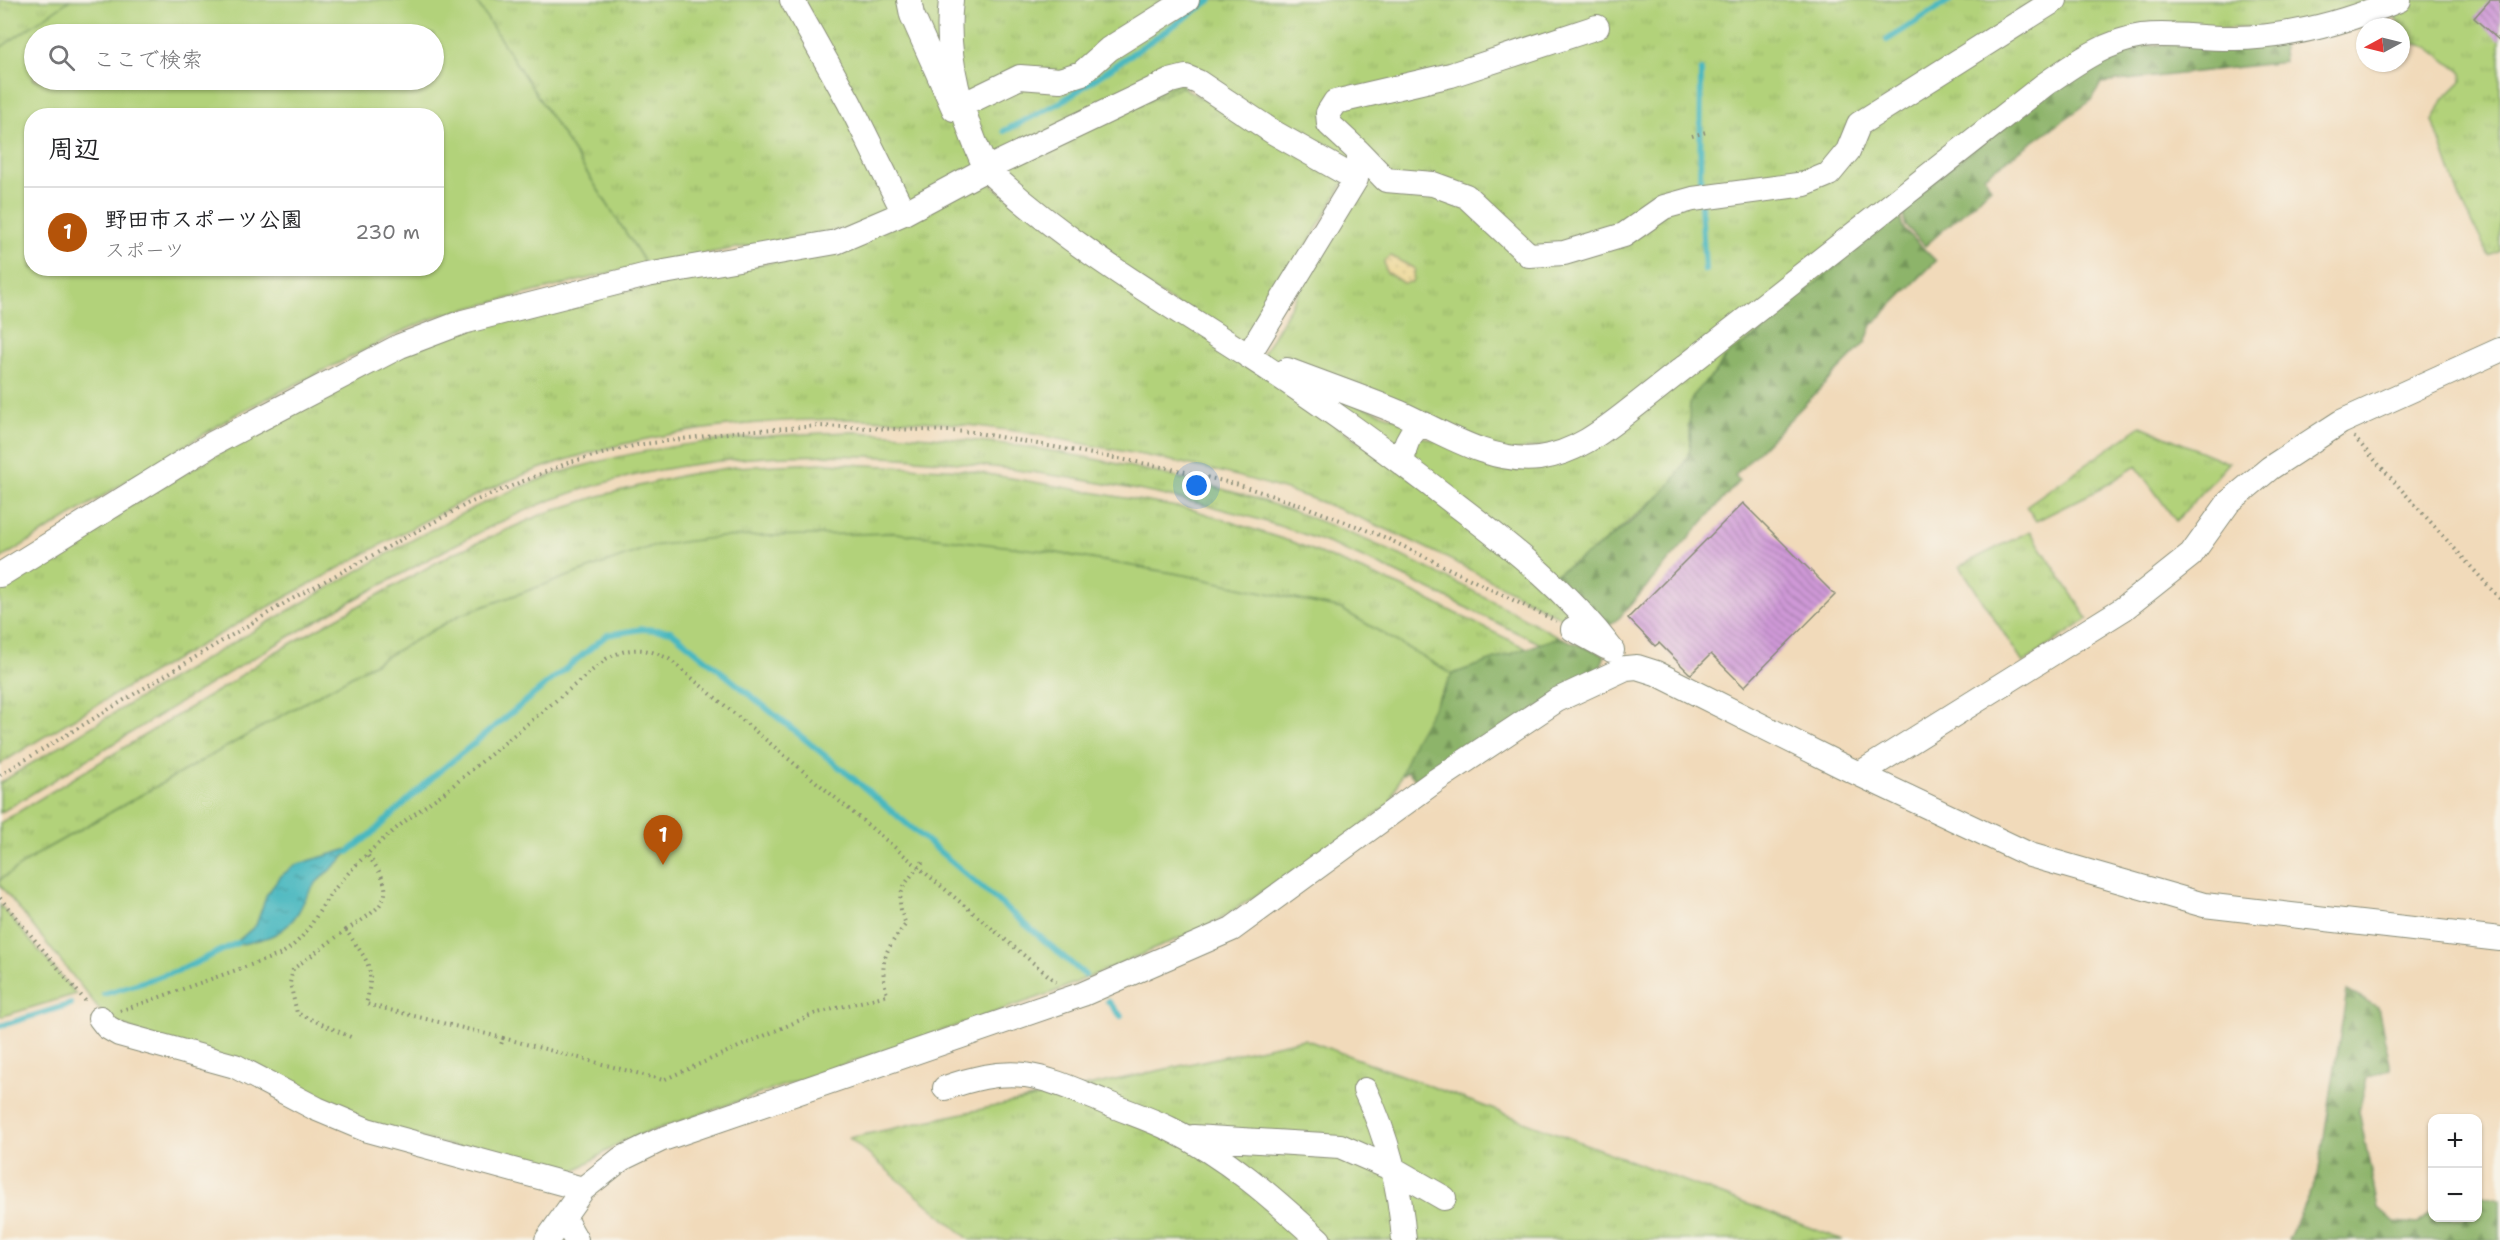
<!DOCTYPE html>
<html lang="ja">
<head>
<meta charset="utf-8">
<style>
	:root { --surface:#fff; --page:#f6f6f6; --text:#202124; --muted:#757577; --line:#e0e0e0; --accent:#b45309 }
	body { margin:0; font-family:"Shantell Sans","Klee One",sans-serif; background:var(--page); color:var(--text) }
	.controls { position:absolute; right:18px; bottom:18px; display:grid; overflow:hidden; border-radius:12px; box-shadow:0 2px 4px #0004 }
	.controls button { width:54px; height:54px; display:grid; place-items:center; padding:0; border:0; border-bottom:2px solid var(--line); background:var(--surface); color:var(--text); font:30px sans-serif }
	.compass { position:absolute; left:2356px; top:18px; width:54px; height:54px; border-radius:50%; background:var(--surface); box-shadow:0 2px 4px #0004; rotate:263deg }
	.you { position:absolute; left:1197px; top:486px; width:21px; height:21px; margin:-15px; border:4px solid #fff; border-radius:50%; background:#1a73e8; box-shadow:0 0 0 9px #1a73e833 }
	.badge { display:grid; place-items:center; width:39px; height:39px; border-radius:50%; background:var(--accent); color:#fff; font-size:20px; font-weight:700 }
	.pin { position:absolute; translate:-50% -50px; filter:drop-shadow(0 2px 3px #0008) }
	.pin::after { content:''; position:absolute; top:32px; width:21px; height:18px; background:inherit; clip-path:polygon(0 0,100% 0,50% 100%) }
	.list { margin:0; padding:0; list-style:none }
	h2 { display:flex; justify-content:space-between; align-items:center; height:78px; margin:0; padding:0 24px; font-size:26px }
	h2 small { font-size:20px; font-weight:400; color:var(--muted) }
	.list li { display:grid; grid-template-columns:39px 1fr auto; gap:18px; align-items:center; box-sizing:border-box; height:90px; padding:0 24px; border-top:2px solid var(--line) }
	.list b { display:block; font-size:22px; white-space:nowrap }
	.list p { margin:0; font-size:20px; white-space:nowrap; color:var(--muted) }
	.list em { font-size:20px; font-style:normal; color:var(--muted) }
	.icon { flex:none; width:33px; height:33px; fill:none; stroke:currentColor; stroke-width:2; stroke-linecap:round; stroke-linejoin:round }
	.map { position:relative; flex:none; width:2500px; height:1240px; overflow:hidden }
	.search { position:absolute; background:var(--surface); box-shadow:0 2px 4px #0004; left:24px; top:24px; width:420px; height:66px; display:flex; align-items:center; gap:15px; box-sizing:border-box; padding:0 21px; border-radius:33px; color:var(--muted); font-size:22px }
	.panel { position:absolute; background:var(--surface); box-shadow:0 2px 4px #0004; left:24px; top:108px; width:420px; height:168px; border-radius:24px }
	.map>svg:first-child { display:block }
	.grass { fill:url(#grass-tufts); stroke:#688857; stroke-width:1.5 }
	.forest { fill:url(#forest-firs); stroke:#56784f; stroke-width:1.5 }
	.sand { fill:url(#sand-dots); stroke:#868c69; stroke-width:1.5 }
	.park { fill:#b2d27a; stroke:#688857; stroke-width:1.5; fill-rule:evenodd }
	.water { fill:url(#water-ripples); stroke:#347a7a; stroke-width:1.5 }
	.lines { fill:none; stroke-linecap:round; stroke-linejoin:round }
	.stream { stroke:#49b8c0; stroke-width:6 }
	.building { fill:url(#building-back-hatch) }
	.minor-casing { stroke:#888c77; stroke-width:26 }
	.path { stroke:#888c77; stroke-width:4; stroke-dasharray:1.5 4.5; stroke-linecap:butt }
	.minor { stroke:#fff; stroke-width:24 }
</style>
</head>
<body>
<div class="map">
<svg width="2500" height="1240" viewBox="0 0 2500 1240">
	<defs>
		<pattern id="grass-tufts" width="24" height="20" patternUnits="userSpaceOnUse" patternTransform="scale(1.5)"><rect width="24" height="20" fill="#b2d27a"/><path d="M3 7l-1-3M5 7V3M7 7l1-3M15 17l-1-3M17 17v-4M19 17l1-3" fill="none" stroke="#99b56a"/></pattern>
		<pattern id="forest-firs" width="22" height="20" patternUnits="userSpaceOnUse" patternTransform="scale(1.5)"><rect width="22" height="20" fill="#8db46a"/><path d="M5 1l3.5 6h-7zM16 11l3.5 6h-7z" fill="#739458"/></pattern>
		<pattern id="sand-dots" width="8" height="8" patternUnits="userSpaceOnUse" patternTransform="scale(1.5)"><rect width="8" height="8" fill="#eeda9e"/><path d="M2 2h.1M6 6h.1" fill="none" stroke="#ccbc89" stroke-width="1.8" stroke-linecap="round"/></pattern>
		<pattern id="water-ripples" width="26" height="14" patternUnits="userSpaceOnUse" patternTransform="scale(1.5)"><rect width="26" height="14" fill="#49b8c0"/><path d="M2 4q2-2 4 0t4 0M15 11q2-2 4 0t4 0" fill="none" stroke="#3c979d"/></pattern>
		<pattern id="building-back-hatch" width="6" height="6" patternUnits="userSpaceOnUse" patternTransform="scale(1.5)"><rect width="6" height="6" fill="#cf99d7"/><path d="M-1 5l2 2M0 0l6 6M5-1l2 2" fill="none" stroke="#a77eaf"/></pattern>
	</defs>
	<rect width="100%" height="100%" fill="#f7f3e8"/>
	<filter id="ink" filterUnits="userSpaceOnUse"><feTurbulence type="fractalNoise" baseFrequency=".0167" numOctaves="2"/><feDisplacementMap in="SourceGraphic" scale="12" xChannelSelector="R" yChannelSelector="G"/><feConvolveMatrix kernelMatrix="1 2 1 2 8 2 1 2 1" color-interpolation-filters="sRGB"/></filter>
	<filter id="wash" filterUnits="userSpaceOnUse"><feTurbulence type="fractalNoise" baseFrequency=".008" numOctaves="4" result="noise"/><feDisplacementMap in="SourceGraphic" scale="24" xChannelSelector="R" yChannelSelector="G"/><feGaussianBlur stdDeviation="1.35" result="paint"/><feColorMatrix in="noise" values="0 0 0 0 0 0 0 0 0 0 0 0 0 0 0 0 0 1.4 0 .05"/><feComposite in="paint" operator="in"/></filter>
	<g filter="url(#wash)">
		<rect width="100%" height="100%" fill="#f1daba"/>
		<path class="grass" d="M 0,0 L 70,0 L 0,48 Z
			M 475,0 L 787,0 L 893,205 L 856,227 L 646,264 Z
			M 798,0 L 2382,0 L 2289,27 L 2140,30 L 1584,438 L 1510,452 L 1261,358 L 1364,178 L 1200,79 L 908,204 Z
			M 2385,0 L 2500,0 L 2500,251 L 2489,256 L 2459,196 L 2433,121 L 2443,100 L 2462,81 L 2461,72 L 2428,47 L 2410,42 Z
			M 1177,84 L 1346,179 L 1245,350 L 1127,272 L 1000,168 Z
			M 981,178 L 1446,502 L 1597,637 C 1504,587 1410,535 1310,498 C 1241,474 1172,460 1100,447 C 1072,442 1044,435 1015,431 C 870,409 702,416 562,461 C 477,488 399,535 321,578 C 213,637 105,698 0,764 L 0,580 L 369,367 L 494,317 L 798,257 Z
			M 1837,261 L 1833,270 L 1774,314 L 1770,325 L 1723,359 L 1718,370 L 1707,381 L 1688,425 L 1691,443 L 1689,453 L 1672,485 L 1587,556 L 1552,576 L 1411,463 L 1417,436 L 1535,464 Z
			M 1297,383 L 1409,423 L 1396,450 Z
			M 2141,426 L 2229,463 L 2176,521 L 2136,466 L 2100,489 L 2036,521 L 2026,506 Z
			M 854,432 C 907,435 960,438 1013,445 C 1083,455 1154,471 1222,489 C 1341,521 1452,578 1559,637 L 1541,644 C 1463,608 1387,564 1306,535 C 1219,504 1128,486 1038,473 C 875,449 708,442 551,500 C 497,521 445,550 394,578 C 259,650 131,734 0,813 L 0,783 C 107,716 215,652 325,590 C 405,544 489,492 579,467 C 670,441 760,435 854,432 Z
			M 826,463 L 964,470 L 1194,510 L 1295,543 L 1400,586 L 1528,649 L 1452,674 L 1341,609 L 1184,575 L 1045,551 L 653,546 L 460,615 L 44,850 L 0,880 L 0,823 L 227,685 L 272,654 L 452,554 L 543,514 L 599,496 L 684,475 L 734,467 Z
			M 2030,531 L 2088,619 L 2023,663 L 1960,566 Z
			M 1304,1039 L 1843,1240 L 970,1240 L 849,1138 Z"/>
		<path class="forest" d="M 2282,39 L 2284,62 L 2101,83 L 2092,100 L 1984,176 L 1991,188 L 1925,246 L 1906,226 L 1901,208 L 2034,101 L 2129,46 Z
			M 1898,209 L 1903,228 L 1936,261 L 1872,325 L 1865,343 L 1735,475 L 1739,481 L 1619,618 L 1603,629 L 1552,576 C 1591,554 1676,496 1689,452 C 1695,434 1683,412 1694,394 C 1700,385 1710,379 1717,371 C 1720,367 1721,362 1724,359 C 1739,341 1762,342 1774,314 L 1833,270 L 1837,261 Z
			M 1559,637 L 1605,655 L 1600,669 L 1419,782 L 1407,771 L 1358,810 L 1443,693 L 1452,674 Z
			M 2347,991 L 2378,1007 L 2391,1069 L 2367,1078 L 2359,1111 L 2378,1208 L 2394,1222 L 2418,1224 L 2432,1210 L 2432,1218 L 2478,1218 L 2478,1194 L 2500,1199 L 2500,1240 L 2288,1240 L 2318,1175 Z"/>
		<path class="sand" d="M 1391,256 L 1415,269 L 1412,282 L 1403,283 L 1386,272 L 1384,261 Z"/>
		<path class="park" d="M 70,0 L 475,0 L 646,264 L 438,316 L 401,332 L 240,412 L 0,559 L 0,48 ZM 34,34 L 434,34 L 434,80 L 34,80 ZM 32,116 L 436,116 L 436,268 L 32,268 Z
			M 896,533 L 1045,551 L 1184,575 L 1341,609 L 1452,674 L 1414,741 L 1390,803 L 1351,835 L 1210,925 L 1054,992 L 623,1141 L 566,1176 L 371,1125 L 108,1020 L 0,885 L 0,880 L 44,850 L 460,615 L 653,546 L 720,537 Z
			M 0,905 L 76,994 L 0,1017 Z"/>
		<path class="water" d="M 352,848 C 341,862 328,871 316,883 C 308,891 304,902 299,911 C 283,938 261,940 232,946 L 256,925 L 267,894 L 281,876 L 295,865 Z"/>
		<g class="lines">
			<path class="stream" d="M 1887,40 L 1950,0
				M 1004,131 L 1061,102 L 1211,0
				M 1700,194 L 1701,71
				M 1701,204 L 1705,270
				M 348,852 L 370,835 L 435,775 L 607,635 L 642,629 L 671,631 L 854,779 L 1085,975
				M 104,994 L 183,969 L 237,943
				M 1108,1001 L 1121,1016
				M 0,1026 L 71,1004"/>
		</g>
		<g id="blocks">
			<path class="building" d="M 2490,0 L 2500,0 L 2500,41 L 2474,18 Z
				M 1743,503 L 1835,595 L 1744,687 L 1711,654 L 1691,674 L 1689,673 L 1659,643 L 1655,646 L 1628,618 Z"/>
		</g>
	</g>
	<g filter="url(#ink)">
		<use href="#blocks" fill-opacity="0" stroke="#888c77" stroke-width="1.5"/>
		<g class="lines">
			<g class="minor-casing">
				<path id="minor" d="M 792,0 L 849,102 L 904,213
					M 909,0 L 912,15 L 954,109 L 1020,77 L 1060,80 L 1082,73 L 1109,49 L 1187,0
					M 951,0 C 944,59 962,116 986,169 L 1170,81 L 1186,77 L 1198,82 L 1273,132 L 1356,179 L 1248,356
					M 1359,152 L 1386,180 L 1433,184 L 1466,196 L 1529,255 L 1564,253 L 1624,235 L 1664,207 L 1693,199 L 1805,184 L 1829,174 L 1848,151 L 1859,124 L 2055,0
					M 1359,168 L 1359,152 L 1329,124 L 1328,113 L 1335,102 L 1451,75 L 1597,27
					M 1287,370 C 1324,384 1361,397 1398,412 C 1441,431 1489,464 1539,458 C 1575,453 1602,432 1630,410 L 2044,85 C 2073,65 2106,41 2142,36 C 2172,32 2203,39 2234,38 C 2291,38 2346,22 2399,0
					M 1404,465 C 1401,450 1409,430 1424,424
					M 0,575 L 212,444 L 400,346 L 463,322 L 647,275 L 836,242 L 904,213 L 986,169 C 1065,243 1157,297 1247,355 C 1318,401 1387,451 1454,503 C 1512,547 1568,591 1612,650
					M 1573,629 L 1606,647
					M 1859,774 L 2123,609 L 2191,555 L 2229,502 L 2270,468 L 2341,422 L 2500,350
					M 100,1018 L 107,1027 L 119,1034 L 235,1066 L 317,1109 L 367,1130 L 583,1189
					M 945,1088 C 971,1079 996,1072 1025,1075 C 1052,1079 1077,1091 1102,1101 C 1124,1111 1148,1118 1170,1129 C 1226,1156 1273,1198 1319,1240
					M 1365,1090 C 1388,1138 1400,1186 1404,1240
					M 1193,1137 L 1340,1146 L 1395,1170 L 1444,1198
					M 563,1217 L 576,1240
					M 547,1240 L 583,1189 L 621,1159 L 660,1140 L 1083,994 L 1232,929 L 1435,781 L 1515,728 L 1557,700 L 1626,668 L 1637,667 L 1656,673 L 1840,765 L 2030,855 L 2204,905 L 2500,939"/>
			</g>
			<path class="path" d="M 1692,136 L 1706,132
				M 2354,437 L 2500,599
				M 0,775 L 290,600 L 467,504 L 570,462 L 637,445 L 743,431 L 819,426 L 972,432 L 1169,468 L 1239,485 L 1301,505 L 1382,536 L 1556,621
				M 368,856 C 401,896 383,907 346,930 C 367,962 376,964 366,1004 L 503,1038 L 500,1048
				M 0,898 L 88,1004
				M 346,930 L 293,969 L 290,983 L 297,1013 L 353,1038
				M 120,1011 L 279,955 C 311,937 315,912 337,886 C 367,850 407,818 445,792 L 606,659 C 630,646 645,647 669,659 L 1056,982
				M 503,1038 L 663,1080 L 814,1014 L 887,995 C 879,961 884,951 906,924 C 892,893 905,884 924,860"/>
			<use href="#minor" class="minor"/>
		</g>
	</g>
</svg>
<div class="controls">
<button>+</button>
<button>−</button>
</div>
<svg class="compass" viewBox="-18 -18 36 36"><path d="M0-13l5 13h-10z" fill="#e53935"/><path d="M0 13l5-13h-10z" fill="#757577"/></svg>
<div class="you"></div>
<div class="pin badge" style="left:663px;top:865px">1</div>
<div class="search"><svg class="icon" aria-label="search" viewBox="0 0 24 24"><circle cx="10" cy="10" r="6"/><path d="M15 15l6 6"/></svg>ここで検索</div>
<section class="panel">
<h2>周辺<small></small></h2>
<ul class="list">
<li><span class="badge">1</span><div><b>野田市スポーツ公園</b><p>スポーツ</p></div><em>230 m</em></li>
</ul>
</section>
</div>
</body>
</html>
